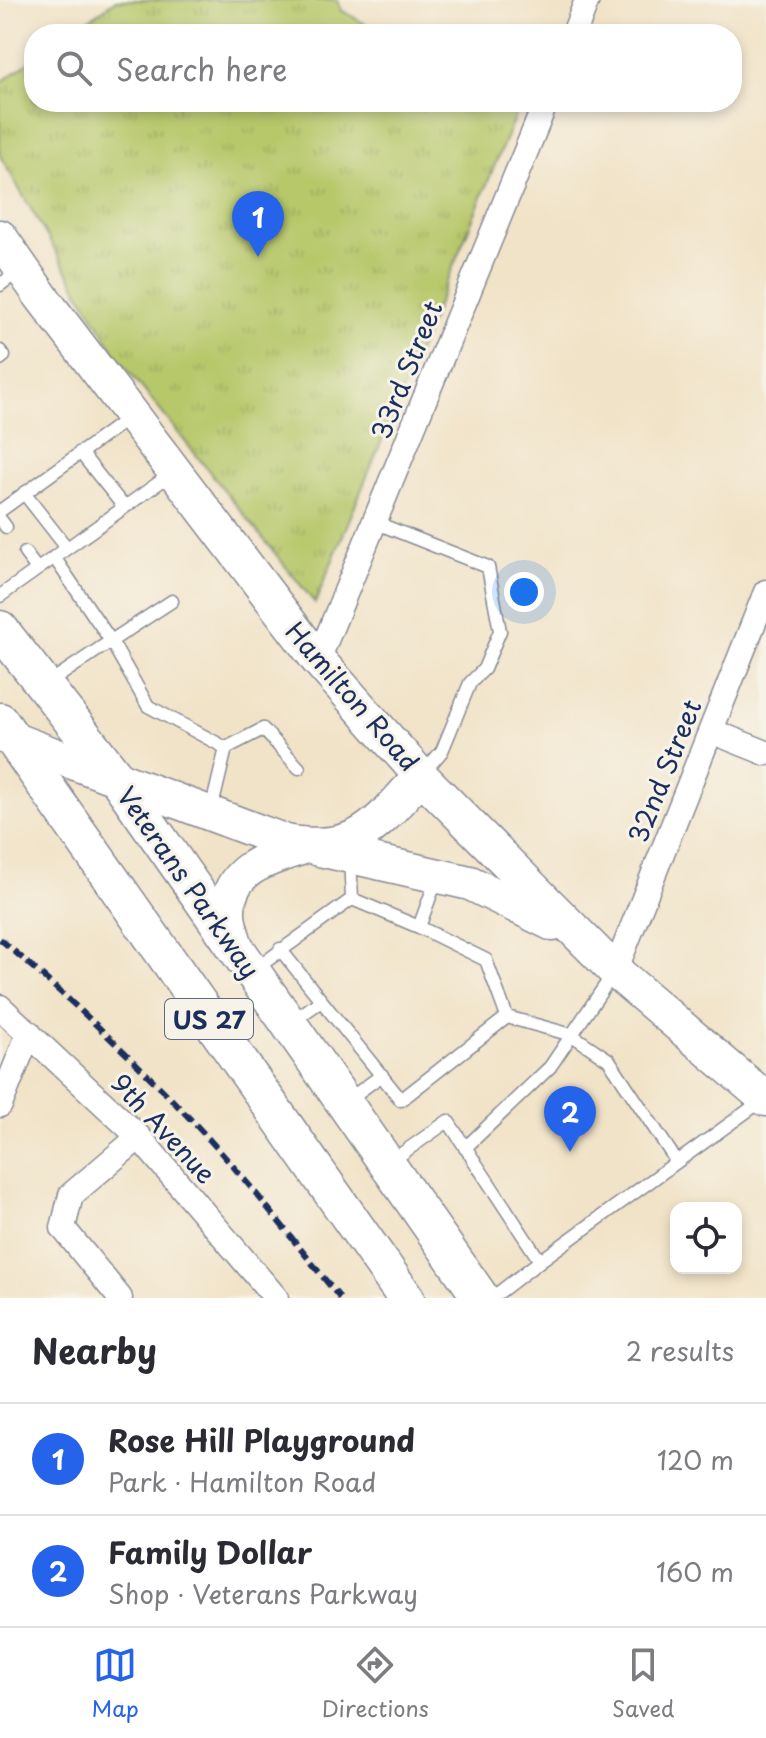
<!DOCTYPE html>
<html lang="en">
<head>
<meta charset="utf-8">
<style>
	:root { --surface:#fff; --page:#f2f2f3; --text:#2b2b33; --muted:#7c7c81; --line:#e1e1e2; --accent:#2563eb }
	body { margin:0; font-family:"Playpen Sans",sans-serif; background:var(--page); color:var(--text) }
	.controls { position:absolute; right:24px; bottom:24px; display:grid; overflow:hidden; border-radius:16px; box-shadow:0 4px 12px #0003 }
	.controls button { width:72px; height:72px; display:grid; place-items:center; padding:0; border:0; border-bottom:2px solid var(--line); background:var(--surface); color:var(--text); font:40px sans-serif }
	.you { position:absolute; left:524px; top:592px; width:28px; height:28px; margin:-20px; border:6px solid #fff; border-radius:50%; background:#1a73e8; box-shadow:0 0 0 12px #1a73e833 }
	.badge { display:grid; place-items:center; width:52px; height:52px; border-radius:50%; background:var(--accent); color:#fff; font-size:26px; font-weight:700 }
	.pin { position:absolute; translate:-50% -66px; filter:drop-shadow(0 2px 4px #0008) }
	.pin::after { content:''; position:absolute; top:42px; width:28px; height:24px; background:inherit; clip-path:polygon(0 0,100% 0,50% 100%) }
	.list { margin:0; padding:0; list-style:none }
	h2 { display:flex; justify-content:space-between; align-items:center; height:104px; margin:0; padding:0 32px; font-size:34px }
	h2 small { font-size:26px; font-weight:400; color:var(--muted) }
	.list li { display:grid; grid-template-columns:52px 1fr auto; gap:24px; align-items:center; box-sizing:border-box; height:112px; padding:0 32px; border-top:2px solid var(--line) }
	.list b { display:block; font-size:30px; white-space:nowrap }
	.list p { margin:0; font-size:26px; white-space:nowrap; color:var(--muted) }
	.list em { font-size:26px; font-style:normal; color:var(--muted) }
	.icon { flex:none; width:44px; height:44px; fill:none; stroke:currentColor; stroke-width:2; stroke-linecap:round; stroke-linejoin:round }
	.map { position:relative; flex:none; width:766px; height:1298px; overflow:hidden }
	.search { position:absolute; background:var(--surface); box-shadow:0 4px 12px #0003; left:24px; right:24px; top:24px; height:88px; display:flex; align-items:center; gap:20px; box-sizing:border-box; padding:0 28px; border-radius:32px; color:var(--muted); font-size:30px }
	.sheet { height:328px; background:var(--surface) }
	nav { display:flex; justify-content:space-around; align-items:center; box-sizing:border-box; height:112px; border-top:2px solid var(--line); background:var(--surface); font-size:22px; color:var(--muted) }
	nav a { display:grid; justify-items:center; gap:4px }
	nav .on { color:var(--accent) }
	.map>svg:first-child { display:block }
	.park { fill:url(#park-tufts); stroke:#697c64; stroke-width:2 }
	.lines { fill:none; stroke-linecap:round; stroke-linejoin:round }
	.lane-casing { stroke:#868993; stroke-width:15 }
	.street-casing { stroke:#868993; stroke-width:27 }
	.secondary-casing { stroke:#868993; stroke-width:37 }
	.primary-casing { stroke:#868993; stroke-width:39 }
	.lane { stroke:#fff; stroke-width:12 }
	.street { stroke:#fff; stroke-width:24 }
	.secondary { stroke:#fff; stroke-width:34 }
	.primary { stroke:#fff; stroke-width:36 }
	.rail { stroke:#1b2f5e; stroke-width:6; stroke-dasharray:12 6; stroke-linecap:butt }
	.labels { text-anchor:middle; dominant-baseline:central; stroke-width:6; stroke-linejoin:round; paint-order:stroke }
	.shield { fill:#f7f3e8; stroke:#5d6a87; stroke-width:2 }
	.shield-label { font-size:24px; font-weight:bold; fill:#1b2f5e }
	.street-label { font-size:26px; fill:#1b2f5e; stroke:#f7f3e8 }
</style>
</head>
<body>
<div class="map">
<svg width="766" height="1298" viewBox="0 0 766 1298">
	<defs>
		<pattern id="park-tufts" width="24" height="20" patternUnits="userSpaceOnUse" patternTransform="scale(2)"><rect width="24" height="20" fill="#b7c86b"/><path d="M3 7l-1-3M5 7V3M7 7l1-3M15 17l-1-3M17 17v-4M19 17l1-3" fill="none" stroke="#9dac5f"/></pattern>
	</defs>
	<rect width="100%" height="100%" fill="#f7f3e8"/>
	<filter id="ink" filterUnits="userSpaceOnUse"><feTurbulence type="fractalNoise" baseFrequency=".0125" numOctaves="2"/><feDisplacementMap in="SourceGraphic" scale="16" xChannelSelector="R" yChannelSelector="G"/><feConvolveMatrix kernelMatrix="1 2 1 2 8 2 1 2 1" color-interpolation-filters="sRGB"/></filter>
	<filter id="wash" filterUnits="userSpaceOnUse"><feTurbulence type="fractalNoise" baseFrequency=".006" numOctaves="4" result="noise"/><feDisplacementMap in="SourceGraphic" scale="32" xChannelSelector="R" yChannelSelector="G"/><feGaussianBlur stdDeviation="1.8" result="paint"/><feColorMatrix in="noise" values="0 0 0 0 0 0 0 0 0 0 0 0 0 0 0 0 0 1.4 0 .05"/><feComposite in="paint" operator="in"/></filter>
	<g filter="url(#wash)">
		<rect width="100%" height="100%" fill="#f1e3c8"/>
		<path class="park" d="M 116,0 L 337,0 L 341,10 L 383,34 L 69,34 Z
			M 34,59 L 34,102 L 501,102 L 517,111 L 315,603 L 118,358 L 0,156 L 0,83 Z"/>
	</g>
	<g filter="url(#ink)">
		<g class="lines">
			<g class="lane-casing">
				<path id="lane" d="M 0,285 L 20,270
					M 0,351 L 4,356 L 0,359
					M 80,452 L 124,507
					M 24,493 L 67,548
					M 0,511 L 130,417
					M 0,519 L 6,527
					M 374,522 L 488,567 L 500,631 L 484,669 L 470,683 L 442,751 L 423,773
					M 25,553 L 37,569
					M 54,557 L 111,641 L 172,601
					M 0,596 L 174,472
					M 47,684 L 111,641 L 148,706 L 226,748 L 211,811
					M 226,748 L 263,729 L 299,768
					M 350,858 L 352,899
					M 419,927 L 437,878
					M 254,970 L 352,899 L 419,927 L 486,960 L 507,1017 L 401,1100 L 280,949
					M 507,1017 L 572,1035 L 609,1060 L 677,1162
					M 291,1022 L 321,1001
					M 345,1102 L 382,1075
					M 465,1148 L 550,1067 L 615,971
					M 390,1162 L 448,1121 L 540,1261 L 492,1298
					M 540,1261 L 764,1099"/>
			</g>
			<g class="street-casing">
				<path id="street" d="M 574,34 L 587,0
					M 318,660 L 546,102
					M 711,731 L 766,753
					M 615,971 L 766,592
					M 0,1007 L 139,1137 L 276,1298
					M 0,1105 L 29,1033
					M 120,1298 L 63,1228 L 71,1195 L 139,1137"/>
			</g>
			<g class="secondary-casing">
				<path id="secondary" d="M 0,237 L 41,296 L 318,660 L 421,776 L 615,971 L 766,1099
					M 1,735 L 286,842 C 359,855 376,825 421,776
					M 319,849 L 470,883 L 553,924
					M 237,950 C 234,939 228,925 228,913 C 227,866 270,859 306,846"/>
			</g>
			<g class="primary-casing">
				<path id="primary" d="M 0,629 L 116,777 L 481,1298
					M 0,721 L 406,1298"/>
			</g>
			<use href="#lane" class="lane"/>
			<use href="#street" class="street"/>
			<use href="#secondary" class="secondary"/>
			<use href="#primary" class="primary"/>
			<path class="rail" d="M 0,939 C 82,1009 161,1084 232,1165 C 269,1208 304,1254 340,1298"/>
		</g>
	</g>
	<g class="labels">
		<rect class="shield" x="165" y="999" width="88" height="40" rx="6"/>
		<g class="shield-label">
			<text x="209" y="1019">US 27</text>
		</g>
		<g class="street-label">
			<text transform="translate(406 370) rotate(-68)">33rd Street</text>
			<text transform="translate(353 696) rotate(49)">Hamilton Road</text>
			<text transform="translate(664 771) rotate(-68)">32nd Street</text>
			<text transform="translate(189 882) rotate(55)">Veterans Parkway</text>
			<text transform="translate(164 1128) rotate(47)">9th Avenue</text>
		</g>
	</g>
</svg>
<div class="controls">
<button><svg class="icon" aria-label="locate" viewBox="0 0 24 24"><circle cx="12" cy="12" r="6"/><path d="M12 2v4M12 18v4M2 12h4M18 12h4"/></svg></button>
</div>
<div class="you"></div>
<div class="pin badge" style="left:258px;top:257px">1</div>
<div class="pin badge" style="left:570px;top:1152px">2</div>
<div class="search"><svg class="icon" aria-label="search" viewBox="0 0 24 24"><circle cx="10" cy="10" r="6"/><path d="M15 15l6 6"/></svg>Search here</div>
</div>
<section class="sheet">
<h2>Nearby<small>2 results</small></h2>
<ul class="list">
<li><span class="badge">1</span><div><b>Rose Hill Playground</b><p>Park · Hamilton Road</p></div><em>120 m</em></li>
<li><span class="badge">2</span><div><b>Family Dollar</b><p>Shop · Veterans Parkway</p></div><em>160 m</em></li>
</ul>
</section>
<nav>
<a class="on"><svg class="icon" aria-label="map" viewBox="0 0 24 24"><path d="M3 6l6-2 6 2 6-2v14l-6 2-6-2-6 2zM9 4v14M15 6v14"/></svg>Map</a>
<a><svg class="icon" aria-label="directions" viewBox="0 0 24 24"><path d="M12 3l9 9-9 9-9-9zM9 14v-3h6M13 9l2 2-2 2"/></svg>Directions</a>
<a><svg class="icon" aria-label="saved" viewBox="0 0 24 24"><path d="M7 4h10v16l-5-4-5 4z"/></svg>Saved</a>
</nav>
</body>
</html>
